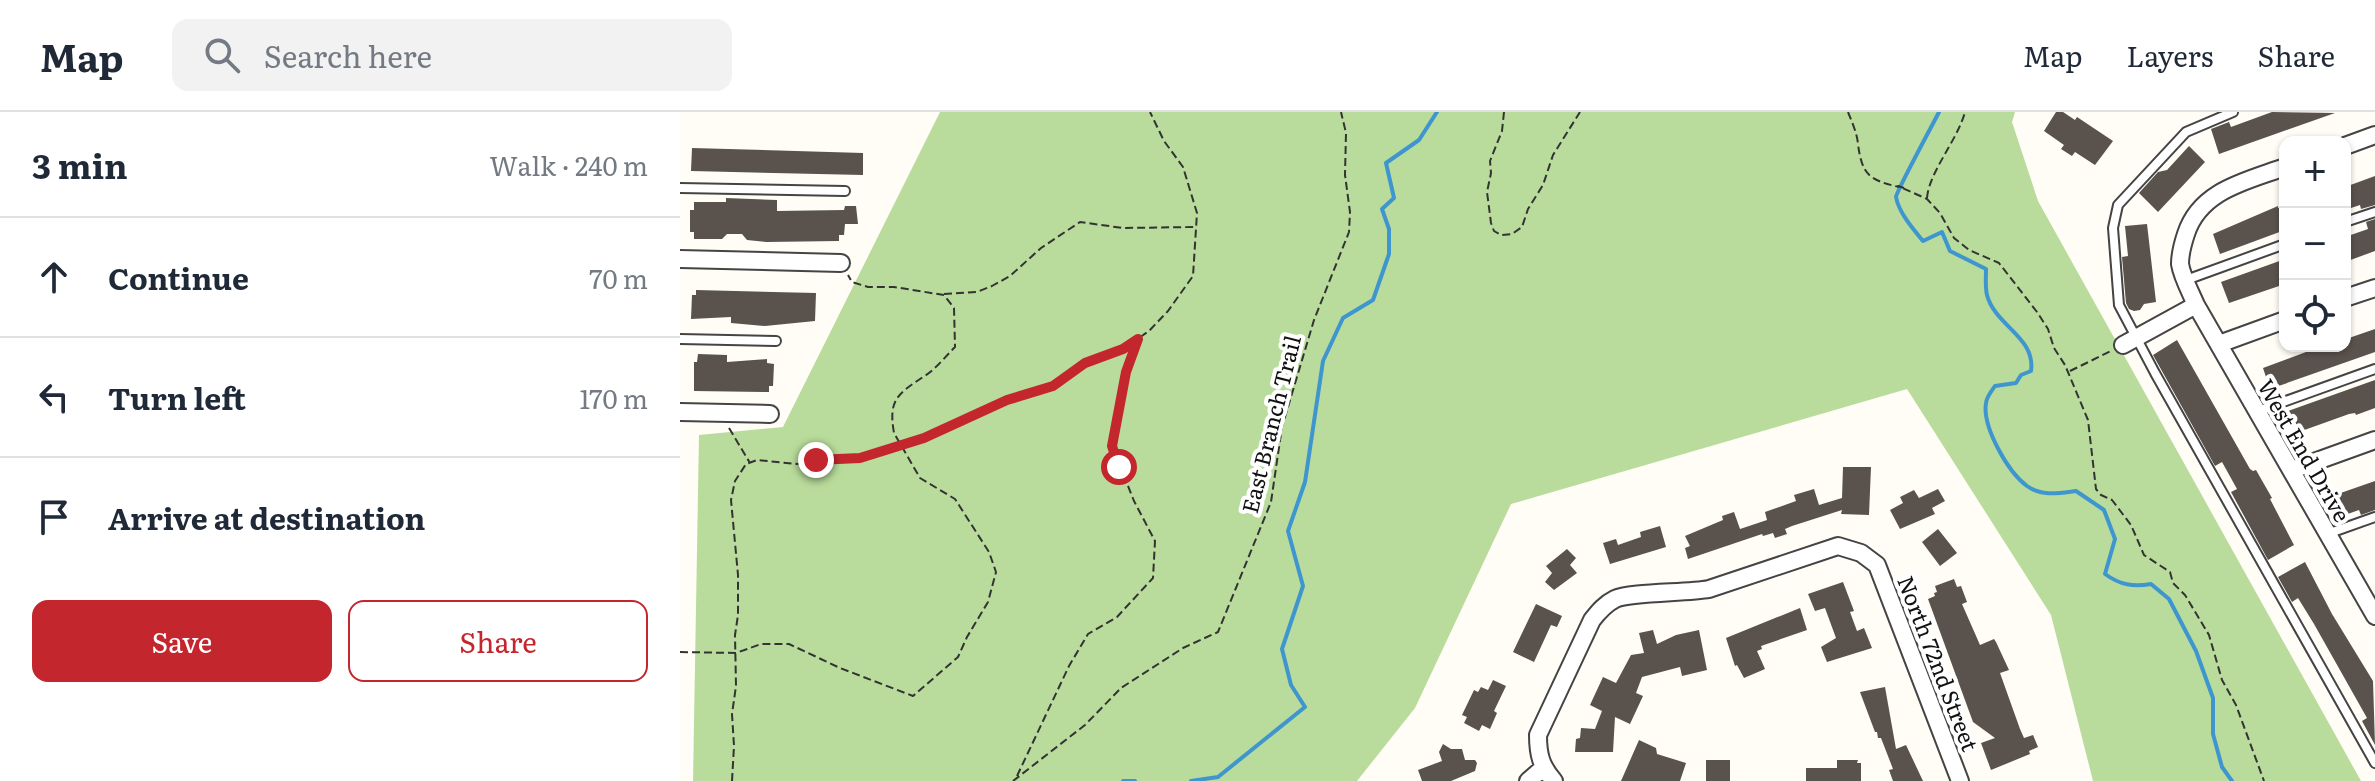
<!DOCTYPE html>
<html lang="en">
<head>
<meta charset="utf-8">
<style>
	:root { --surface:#fff; --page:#f2f2f3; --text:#1f2937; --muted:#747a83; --line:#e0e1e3; --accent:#c4262e }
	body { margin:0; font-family:Literata,serif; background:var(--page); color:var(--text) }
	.controls { position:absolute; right:24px; top:24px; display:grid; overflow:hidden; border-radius:16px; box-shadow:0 2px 6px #0004 }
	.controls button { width:72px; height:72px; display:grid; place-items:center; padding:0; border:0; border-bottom:2px solid var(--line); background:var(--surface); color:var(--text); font:40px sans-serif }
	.stop { position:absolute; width:24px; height:24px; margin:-18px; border:6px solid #c4262e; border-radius:50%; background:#fff }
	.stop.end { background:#c4262e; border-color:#fff; box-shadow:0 2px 8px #0008 }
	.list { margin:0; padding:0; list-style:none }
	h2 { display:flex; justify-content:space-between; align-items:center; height:104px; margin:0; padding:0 32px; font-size:34px }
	h2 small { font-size:26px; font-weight:400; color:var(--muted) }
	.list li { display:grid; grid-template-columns:52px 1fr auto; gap:24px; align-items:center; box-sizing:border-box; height:120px; padding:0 32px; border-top:2px solid var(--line) }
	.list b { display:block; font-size:30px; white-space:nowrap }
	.list em { font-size:26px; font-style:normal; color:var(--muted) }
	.actions { display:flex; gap:16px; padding:24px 32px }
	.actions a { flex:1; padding:18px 0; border:2px solid var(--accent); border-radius:16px; text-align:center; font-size:28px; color:var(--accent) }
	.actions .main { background:var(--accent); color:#fff }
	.icon { flex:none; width:44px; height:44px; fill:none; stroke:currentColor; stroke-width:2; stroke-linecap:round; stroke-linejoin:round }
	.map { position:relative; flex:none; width:1695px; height:669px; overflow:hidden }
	header { display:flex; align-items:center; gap:48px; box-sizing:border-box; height:112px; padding:0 40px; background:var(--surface); border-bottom:2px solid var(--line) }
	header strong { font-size:38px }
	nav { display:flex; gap:44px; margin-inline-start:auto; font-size:28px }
	.search { width:560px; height:72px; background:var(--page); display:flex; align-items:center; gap:20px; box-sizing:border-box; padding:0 28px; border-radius:16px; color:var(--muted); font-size:30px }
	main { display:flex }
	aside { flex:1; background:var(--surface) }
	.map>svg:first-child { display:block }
	.forest { fill:#b9dc9c }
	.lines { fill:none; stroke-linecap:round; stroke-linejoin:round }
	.stream { stroke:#3f96cf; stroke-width:4 }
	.building { fill:#5a524d }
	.lane-casing { stroke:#444; stroke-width:12 }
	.street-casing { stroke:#444; stroke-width:20 }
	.path { stroke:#333; stroke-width:2; stroke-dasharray:8 4; stroke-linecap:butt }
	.lane { stroke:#fff; stroke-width:8 }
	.street { stroke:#fff; stroke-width:16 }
	.route { stroke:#c4262e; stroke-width:10 }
	.labels { text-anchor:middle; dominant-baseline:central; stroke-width:8; stroke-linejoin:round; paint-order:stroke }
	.street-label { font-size:22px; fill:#111; stroke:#fff }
</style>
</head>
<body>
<header>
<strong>Map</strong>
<div class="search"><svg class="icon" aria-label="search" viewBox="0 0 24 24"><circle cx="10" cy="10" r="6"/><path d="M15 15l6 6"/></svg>Search here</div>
<nav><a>Map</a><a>Layers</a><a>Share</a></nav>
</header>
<main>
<aside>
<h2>3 min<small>Walk · 240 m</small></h2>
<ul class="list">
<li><svg class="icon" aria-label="ahead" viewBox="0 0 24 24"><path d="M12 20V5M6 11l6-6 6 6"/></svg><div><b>Continue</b></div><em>70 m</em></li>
<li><svg class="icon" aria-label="left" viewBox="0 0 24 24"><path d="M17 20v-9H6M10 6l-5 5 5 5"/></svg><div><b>Turn left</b></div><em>170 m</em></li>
<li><svg class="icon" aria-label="arrive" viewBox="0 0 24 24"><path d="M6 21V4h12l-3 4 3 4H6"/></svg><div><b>Arrive at destination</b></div></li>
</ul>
<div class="actions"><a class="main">Save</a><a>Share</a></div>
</aside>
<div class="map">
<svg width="1695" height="669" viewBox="0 0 1695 669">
	<rect width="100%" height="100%" fill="#fffdf5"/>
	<path class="forest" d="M 260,0 L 1335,0 L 1332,10 L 1358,89 L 1681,669 L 1413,669 L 1371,503 L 1227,277 L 831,392 L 735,596 L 677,669 L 13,669 L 19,323 L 103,315 Z"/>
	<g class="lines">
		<path class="stream" d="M 1259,0 C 1253,12 1216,80 1216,85 C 1219,101 1233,117 1243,129 L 1262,120 L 1270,139 L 1306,157 C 1306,165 1305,175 1307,183 C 1315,214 1356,225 1351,259 L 1341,263 L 1336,271 L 1315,274 C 1311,280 1307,284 1306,291 C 1302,315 1328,360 1347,374 C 1362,385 1380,381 1396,379 L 1424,398 L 1435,427 L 1425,462 C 1440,473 1453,475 1471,472 L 1489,487 L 1516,539 L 1533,586 L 1533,622 L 1542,655 L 1552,669
			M 443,669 L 455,669
			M 511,669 L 538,665 L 625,595 L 611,573 L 602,537 L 623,474 L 608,419 L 625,370 L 643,249 L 663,206 L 693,188 L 709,142 L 709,117 L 702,97 L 714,86 L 706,51 L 739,28 L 757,0"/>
	</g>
	<path class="building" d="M 1376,0 L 1383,0 L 1395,8 L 1397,5 L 1433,29 L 1415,53 L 1395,40 L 1392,44 L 1381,37 L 1384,33 L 1364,19 Z
		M 1592,0 L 1655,1 L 1539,42 L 1531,17 L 1549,10 L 1551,15 Z
		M 1509,34 L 1525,50 L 1478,100 L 1459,81 L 1478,60 L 1487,58 Z
		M 12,36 L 183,41 L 183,63 L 11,59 Z
		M 1695,64 L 1695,93 L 1681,97 L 1680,93 L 1665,98 L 1665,75 Z
		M 46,86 L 97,88 L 97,99 L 164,98 L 165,94 L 176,94 L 178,112 L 165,112 L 164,123 L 159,123 L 159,129 L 86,130 L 67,128 L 62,122 L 47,122 L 42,127 L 14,127 L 14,120 L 10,120 L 10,98 L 14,98 L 14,90 L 46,90 Z
		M 1598,94 L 1598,96 L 1605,94 L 1605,118 L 1540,142 L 1533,122 Z
		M 1695,107 L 1695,139 L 1665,150 L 1665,125 L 1688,117 L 1686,110 Z
		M 1467,112 L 1476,190 L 1464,192 L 1460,198 L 1454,199 L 1449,197 L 1446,191 L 1442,145 L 1448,144 L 1445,114 Z
		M 1605,147 L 1605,172 L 1549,191 L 1541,170 Z
		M 16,178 L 136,181 L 135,209 L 85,214 L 51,211 L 51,205 L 11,207 L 12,183 L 16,183 Z
		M 1695,217 L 1695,240 L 1590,277 L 1583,256 L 1642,234 L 1668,234 L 1666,227 Z
		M 1497,228 L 1570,357 L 1573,359 L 1576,358 L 1592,386 L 1590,387 L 1614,433 L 1588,448 L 1551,380 L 1557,377 L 1542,350 L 1535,354 L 1473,243 Z
		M 18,242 L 47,243 L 47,250 L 87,247 L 87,251 L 94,252 L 93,274 L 89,274 L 89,280 L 14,279 L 14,250 L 17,250 Z
		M 1695,268 L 1695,296 L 1676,303 L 1675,301 L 1669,302 L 1616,321 L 1608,299 Z
		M 1163,355 L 1191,355 L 1189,403 L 1161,402 L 1162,398 L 1112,414 L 1105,417 L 1107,422 L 1095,426 L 1093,421 L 1083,424 L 1082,422 L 1008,447 L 1005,436 L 1010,434 L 1005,424 L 1043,408 L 1042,404 L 1054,400 L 1060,417 L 1087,408 L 1085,400 L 1116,389 L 1114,383 L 1134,377 L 1139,393 L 1162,386 Z
		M 1695,369 L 1695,398 L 1681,403 L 1679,398 L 1659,405 L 1652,384 Z
		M 1258,377 L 1265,389 L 1252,396 L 1255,402 L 1220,417 L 1210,398 L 1223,391 L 1220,385 L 1234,378 L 1239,386 Z
		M 980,414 L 986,435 L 930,452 L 923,431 L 936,427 L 938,433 L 961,425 L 960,420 Z
		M 1258,417 L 1277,441 L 1260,454 L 1242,430 Z
		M 887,437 L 896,446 L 890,453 L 897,461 L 874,478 L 865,470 L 872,461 L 866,454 Z
		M 1625,450 L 1652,502 L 1693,569 L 1695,633 L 1682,609 L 1687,606 L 1634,512 L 1618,486 L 1612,490 L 1598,465 Z
		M 1274,467 L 1277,475 L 1281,474 L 1287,490 L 1282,492 L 1300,533 L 1314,527 L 1316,530 L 1329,558 L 1320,561 L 1340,617 L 1344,626 L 1353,623 L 1358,635 L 1349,639 L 1350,642 L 1311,658 L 1301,631 L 1315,626 L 1293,610 L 1248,487 L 1255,484 L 1254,481 L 1257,480 L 1255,474 Z
		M 1163,470 L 1174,499 L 1170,500 L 1177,519 L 1184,516 L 1192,536 L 1147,550 L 1141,535 L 1156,526 L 1145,496 L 1135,499 L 1128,482 Z
		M 856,492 L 882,504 L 877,515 L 871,513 L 854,550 L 833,540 Z
		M 1120,496 L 1127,518 L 1081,534 L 1082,537 L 1077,539 L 1085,557 L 1064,566 L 1057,553 L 1055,554 L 1046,526 Z
		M 973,518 L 977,532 L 996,523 L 1019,518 L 1027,558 L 1002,564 L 1000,555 L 962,565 L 956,581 L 963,584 L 950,612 L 935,605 L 933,640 L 895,640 L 896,627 L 900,626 L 901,616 L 915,617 L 922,599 L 910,593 L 923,565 L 936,571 L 951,543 L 964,541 L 959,521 Z
		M 813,568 L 826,574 L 814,599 L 817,601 L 810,617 L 802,613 L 799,619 L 784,611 L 787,605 L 782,603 L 794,578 L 798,580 L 801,575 L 808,578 Z
		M 1205,575 L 1216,637 L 1226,633 L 1243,669 L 1213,669 L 1209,658 L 1213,657 L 1201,626 L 1198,626 L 1197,620 L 1195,620 L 1180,580 Z
		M 959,628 L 976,636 L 977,642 L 1006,651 L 1000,669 L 941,669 Z
		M 763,632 L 771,637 L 782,637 L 785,648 L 795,648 L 797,651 L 795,659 L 771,669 L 742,669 L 738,658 L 762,649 L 759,640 Z
		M 1026,648 L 1050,648 L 1050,669 L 1026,669 Z
		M 1157,648 L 1178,648 L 1177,651 L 1181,651 L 1181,669 L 1126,669 L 1126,656 L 1157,656 Z"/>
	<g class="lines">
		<g class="lane-casing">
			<path id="lane" d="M 1553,0 L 1506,20 L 1438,93 L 1433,116 L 1439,193 L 1475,261 L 1695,651
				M 0,76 L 165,79
				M 1665,110 L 1695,100
				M 1506,168 L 1605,132
				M 0,227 L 96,229
				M 1578,299 L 1695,257
				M 1647,422 L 1695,405"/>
		</g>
		<g class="street-casing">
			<path id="street" d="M 1665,34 L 1695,23
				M 1605,55 C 1567,69 1520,78 1506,122 C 1503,131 1500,143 1500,152 C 1502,165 1511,181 1516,193 L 1695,504
				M 0,147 L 161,151
				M 1665,186 L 1695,176
				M 1539,232 L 1605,208
				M 1443,233 L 1516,193
				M 0,300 L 90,302
				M 1612,358 L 1695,328
				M 848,669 L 863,656
				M 874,669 C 861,654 858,643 858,623 L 912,508 C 919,499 925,492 935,487 C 949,480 1008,481 1029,477 L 1158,434 L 1181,441 L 1197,453 L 1280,669"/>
		</g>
		<path class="path" d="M 824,0 L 822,19 L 810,49 L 811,61 L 807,80 L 811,111 L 814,119 L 821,123 L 832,122 L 842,115 L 848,97 L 863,73 L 873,43 L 900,0
			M 1168,0 C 1172,10 1177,21 1178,32 C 1182,63 1189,68 1219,75
			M 1224,76 L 1218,74 L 1247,87 L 1260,101 L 1274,126 L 1289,138 L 1319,151 L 1357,200 L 1368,217 L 1374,236 L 1385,253 L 1408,308 L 1416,377 L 1421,383 L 1432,388 L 1451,413 L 1464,443 L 1490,460 L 1493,471 L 1505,483 L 1529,523 L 1542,568 L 1556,593 L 1584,669
			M 1247,86 C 1249,60 1277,29 1285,0
			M 264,182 L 297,180 L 312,174 L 330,164 L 361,136 L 400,110 L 443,116 L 514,115
			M 1390,259 L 1431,239
			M 49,316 L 70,351
			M 0,540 L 56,541 L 81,532 L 109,532 L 160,556 L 233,584 L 278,545 L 287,525 L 308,490 L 316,460 L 309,440 L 275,387 L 240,366 L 214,321 C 208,287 218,282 243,265 C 255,258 265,245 275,235 L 274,196 L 264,183 L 214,175 L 188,175 L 172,170 L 168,163
			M 337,664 L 389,554 L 408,522 L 437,505 L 473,466 L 475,429 L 454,389 L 432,334 L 446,260 L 458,228
			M 52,669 L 54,634 L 52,602 L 56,574 L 55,523 L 58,503 L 58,463 L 51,388 L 55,369 L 66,352 L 77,348 L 117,352 L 136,348 L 180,346 L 244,326 L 327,288 L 373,274 L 405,251 L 443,237 L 469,219 L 488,199 L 513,164 L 517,101 L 503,55 L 484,29 L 470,0
			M 333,669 L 405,613 L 441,576 L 503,536 L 538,520 L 591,390 L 602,315 L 634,208 L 669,120 L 670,100 L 665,63 L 666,21 L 661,0"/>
		<use href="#lane" class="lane"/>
		<use href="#street" class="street"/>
	</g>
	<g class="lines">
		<path class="route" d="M 136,348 L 180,346 L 244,326 L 327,288 L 373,274 L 405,251 L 443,237 L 458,227 L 446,260 L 432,334 L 439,355"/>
	</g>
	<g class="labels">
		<g class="street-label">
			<text transform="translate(590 312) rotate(-76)">East Branch Trail</text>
			<text transform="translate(1625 338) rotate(60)">West End Drive</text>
			<text transform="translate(1259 551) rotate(69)">North 72nd Street</text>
		</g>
	</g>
</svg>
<div class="controls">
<button>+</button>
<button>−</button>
<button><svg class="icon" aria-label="locate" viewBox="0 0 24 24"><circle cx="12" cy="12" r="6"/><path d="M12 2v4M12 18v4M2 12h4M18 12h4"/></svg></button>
</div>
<div class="stop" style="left:439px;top:355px"></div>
<div class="stop end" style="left:136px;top:348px"></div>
</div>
</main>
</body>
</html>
